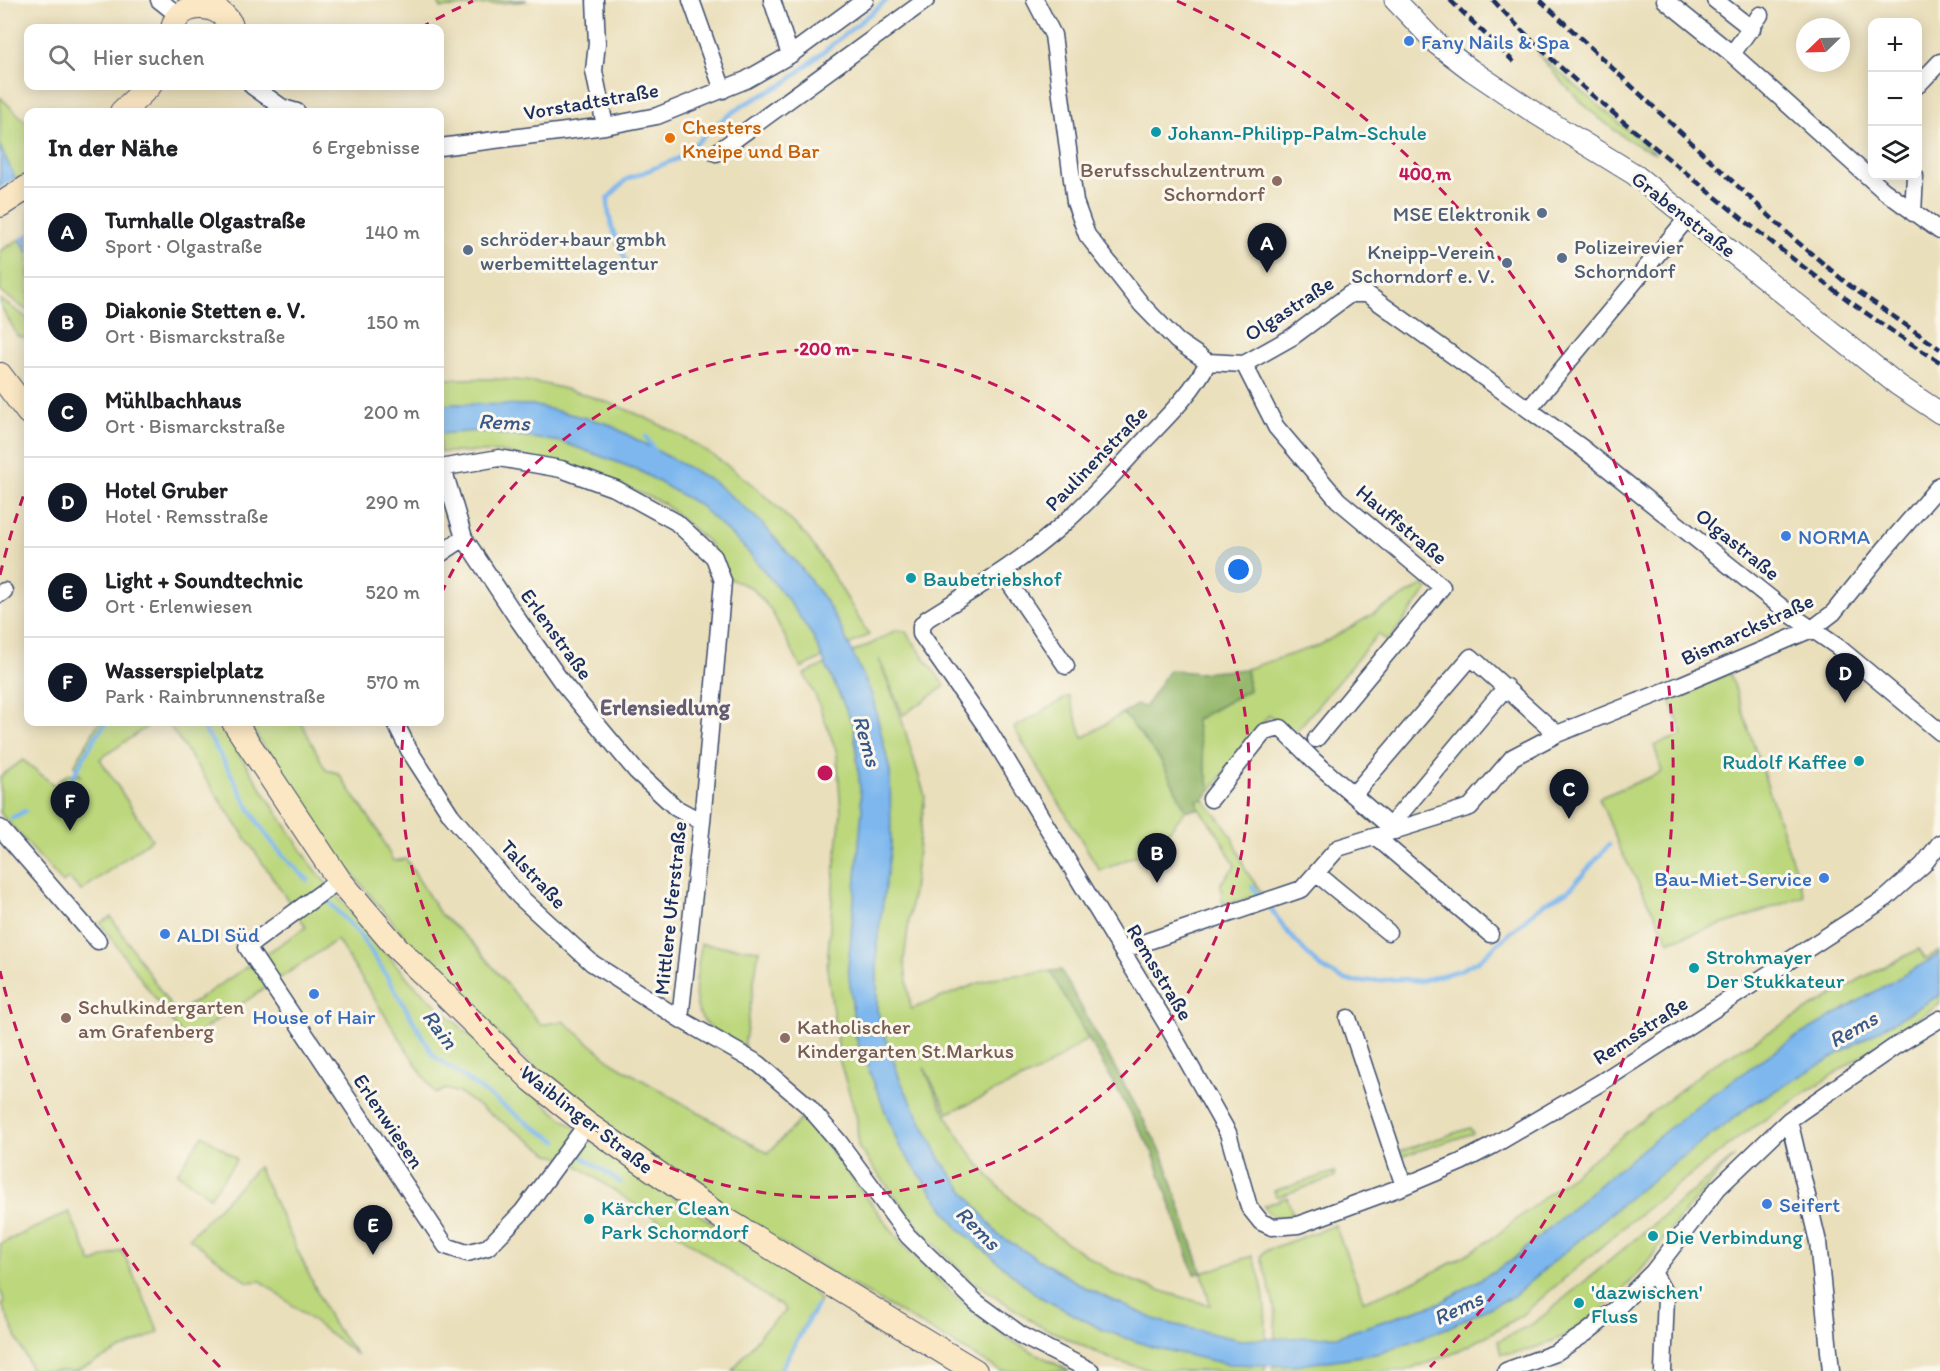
<!DOCTYPE html>
<html lang="de">
<head>
<meta charset="utf-8">
<style>
	:root { --surface:#fff; --page:#f2f2f2; --text:#202124; --muted:#757577; --line:#e0e0e0; --accent:#111827 }
	body { margin:0; font-family:Itim,sans-serif; background:var(--page); color:var(--text) }
	.controls { position:absolute; right:18px; top:18px; display:grid; overflow:hidden; border-radius:12px; box-shadow:0 3px 15px #0003 }
	.controls button { width:54px; height:54px; display:grid; place-items:center; padding:0; border:0; border-bottom:2px solid var(--line); background:var(--surface); color:var(--text); font:30px sans-serif }
	.compass { position:absolute; left:1796px; top:18px; width:54px; height:54px; border-radius:50%; background:var(--surface); box-shadow:0 3px 15px #0003; rotate:247deg }
	.you { position:absolute; left:1239px; top:570px; width:21px; height:21px; margin:-15px; border:4px solid #fff; border-radius:50%; background:#1a73e8; box-shadow:0 0 0 9px #1a73e833 }
	.badge { display:grid; place-items:center; width:39px; height:39px; border-radius:50%; background:var(--accent); color:#fff; font-size:20px; font-weight:700 }
	.pin { position:absolute; translate:-50% -50px; filter:drop-shadow(0 2px 3px #0008) }
	.pin::after { content:''; position:absolute; top:32px; width:21px; height:18px; background:inherit; clip-path:polygon(0 0,100% 0,50% 100%) }
	.list { margin:0; padding:0; list-style:none }
	h2 { display:flex; justify-content:space-between; align-items:center; height:78px; margin:0; padding:0 24px; font-size:26px }
	h2 small { font-size:20px; font-weight:400; color:var(--muted) }
	.list li { display:grid; grid-template-columns:39px 1fr auto; gap:18px; align-items:center; box-sizing:border-box; height:90px; padding:0 24px; border-top:2px solid var(--line) }
	.list b { display:block; font-size:22px; white-space:nowrap }
	.list p { margin:0; font-size:20px; white-space:nowrap; color:var(--muted) }
	.list em { font-size:20px; font-style:normal; color:var(--muted) }
	.icon { flex:none; width:33px; height:33px; fill:none; stroke:currentColor; stroke-width:2; stroke-linecap:round; stroke-linejoin:round }
	.map { position:relative; flex:none; width:1940px; height:1371px; overflow:hidden }
	.search { position:absolute; background:var(--surface); box-shadow:0 3px 15px #0003; left:24px; top:24px; width:420px; height:66px; display:flex; align-items:center; gap:15px; box-sizing:border-box; padding:0 21px; border-radius:12px; color:var(--muted); font-size:22px }
	.panel { position:absolute; background:var(--surface); box-shadow:0 3px 15px #0003; left:24px; top:108px; width:420px; height:618px; border-radius:12px }
	.map>svg:first-child { display:block }
	.green { fill:#bcd77c; stroke:#6c836d; stroke-width:1.5 }
	.forest { fill:#95b86c; stroke:#587465; stroke-width:1.5 }
	.water { fill:#7db7ee; stroke:#4c73a6; stroke-width:1.5 }
	.pier { fill:#eadfbb }
	.lines { fill:none; stroke-linecap:round; stroke-linejoin:round }
	.stream { stroke:#7db7ee; stroke-width:4.5 }
	.minor-casing { stroke:#3a496c; stroke-width:19 }
	.tertiary-casing { stroke:#3a496c; stroke-width:23 }
	.secondary-casing { stroke:#3a496c; stroke-width:26 }
	.minor { stroke:#fff; stroke-width:16 }
	.tertiary { stroke:#fff; stroke-width:21 }
	.secondary { stroke:#fbe7c3; stroke-width:24 }
	.rail { stroke:#1b2f5e; stroke-width:4.5; stroke-dasharray:9 4.5; stroke-linecap:butt }
	.ring { fill:none; stroke:#c2185b; stroke-width:3; stroke-dasharray:10 8 }
	.shop-dot { fill:#3f7fe0; stroke:#fbf7ec; stroke-width:2 }
	.culture-dot { fill:#0f9aa8; stroke:#fbf7ec; stroke-width:2 }
	.food-dot { fill:#e8710a; stroke:#fbf7ec; stroke-width:2 }
	.education-dot { fill:#8d6e63; stroke:#fbf7ec; stroke-width:2 }
	.service-dot { fill:#5c6f8a; stroke:#fbf7ec; stroke-width:2 }
	.labels { text-anchor:middle; dominant-baseline:central; stroke-width:6; stroke-linejoin:round; paint-order:stroke }
	.shop-label { font-size:21px; fill:#366cbe; stroke:#fbf7ec; text-anchor:start }
	.street-label { font-size:21px; fill:#1b2f5e; stroke:#fbf7ec }
	.food-label { font-size:21px; fill:#c56008; stroke:#fbf7ec; text-anchor:start }
	.culture-label { font-size:21px; fill:#0d838f; stroke:#fbf7ec; text-anchor:start }
	.education-label { font-size:21px; fill:#785e54; stroke:#fbf7ec; text-anchor:start }
	.service-label { font-size:21px; fill:#4e5e75; stroke:#fbf7ec; text-anchor:end }
	.water-label { font-size:22px; font-style:italic; fill:#385889; stroke:#fbf7ec }
	.neighbourhood-label { font-size:22px; font-weight:bold; fill:#645c72; stroke:#fbf7ec }
	.centre { fill:#c2185b; stroke:#fbf7ec; stroke-width:3 }
	.ring-label { font-size:18px; text-anchor:middle; font-weight:bold; fill:#c2185b; stroke:#fbf7ec; stroke-width:6; stroke-linejoin:round; paint-order:stroke }
</style>
</head>
<body>
<div class="map">
<svg width="1940" height="1371" viewBox="0 0 1940 1371">
	<rect width="100%" height="100%" fill="#fbf7ec"/>
	<filter id="ink" filterUnits="userSpaceOnUse"><feTurbulence type="fractalNoise" baseFrequency=".0167" numOctaves="2"/><feDisplacementMap in="SourceGraphic" scale="12" xChannelSelector="R" yChannelSelector="G"/><feConvolveMatrix kernelMatrix="1 2 1 2 8 2 1 2 1" color-interpolation-filters="sRGB"/></filter>
	<filter id="wash" filterUnits="userSpaceOnUse"><feTurbulence type="fractalNoise" baseFrequency=".008" numOctaves="4" result="noise"/><feDisplacementMap in="SourceGraphic" scale="24" xChannelSelector="R" yChannelSelector="G"/><feGaussianBlur stdDeviation="1.35" result="paint"/><feColorMatrix in="noise" values="0 0 0 0 0 0 0 0 0 0 0 0 0 0 0 0 0 1.4 0 .05"/><feComposite in="paint" operator="in"/></filter>
	<g filter="url(#wash)">
		<rect width="100%" height="100%" fill="#eadfbb"/>
		<path class="green" d="M 437,0 L 526,0 L 526,1 L 441,8 Z
			M 1538,54 L 1656,154 C 1611,136 1568,91 1538,54 Z
			M 0,97 L 28,124 L 28,173 L 0,190 Z
			M 28,234 L 28,311 L 0,291 L 0,251 Z
			M 0,299 L 28,319 L 28,339 L 17,336 C 13,323 0,312 0,299 Z
			M 440,379 C 477,379 517,377 553,386 C 637,406 714,447 776,506 C 786,517 799,527 808,538 C 831,569 849,603 869,635 L 801,668 L 771,610 L 752,588 L 730,579 L 708,542 L 663,503 L 607,479 L 501,452 L 440,452 Z
			M 1423,585 L 1428,589 L 1388,641 L 1378,634 L 1294,734 L 1269,715 L 1210,791 L 1195,720 L 1249,690 L 1246,669 L 1320,645 Z
			M 896,630 L 905,631 L 945,686 L 903,715 L 879,659 L 901,717 L 925,796 L 904,960 L 911,1009 L 992,978 L 1050,971 L 1088,1038 L 1042,1070 L 948,1113 L 924,1067 C 956,1149 1005,1205 1080,1251 C 1091,1258 1103,1267 1115,1273 C 1145,1287 1178,1296 1210,1305 L 1202,1273 L 1252,1256 C 1269,1293 1266,1331 1265,1371 L 1154,1371 L 1115,1361 L 1038,1325 L 967,1277 L 919,1228 L 858,1147 L 857,1119 L 840,1062 L 827,968 L 834,874 L 841,813 L 837,753 L 816,697 L 804,674 L 873,643 Z
			M 1730,673 L 1804,896 L 1740,919 L 1669,941 L 1621,851 L 1599,798 L 1662,772 L 1654,745 L 1683,735 L 1670,699 Z
			M 1069,696 L 1083,738 L 1123,713 L 1160,759 L 1186,810 L 1156,847 L 1100,871 L 1014,728 Z
			M 99,722 L 154,722 L 100,759 L 152,839 L 81,891 L 69,878 L 63,883 L 0,813 L 0,777 L 23,760 L 54,785 L 69,773 L 81,776 L 74,766 Z
			M 167,722 L 218,722 L 314,869 L 412,983 L 552,1110 L 609,1155 L 808,1286 L 820,1300 L 807,1319 L 779,1371 L 732,1371 L 764,1330 L 786,1311 L 781,1304 L 775,1303 L 664,1224 L 572,1162 L 550,1154 L 459,1093 L 446,1089 L 435,1094 L 337,940 L 186,1041 L 100,923 L 111,917 L 176,1014 L 306,927 Z
			M 247,722 L 301,722 L 326,770 L 338,773 L 377,829 L 393,861 L 406,859 L 440,914 L 472,942 L 541,1025 L 563,1021 L 613,1063 L 768,1153 L 802,1118 L 829,1148 L 903,1245 L 958,1299 L 1007,1338 L 1069,1371 L 1001,1371 L 777,1241 L 650,1158 L 597,1118 L 519,1053 L 439,977 L 344,864 Z
			M 1203,799 L 1226,827 L 1237,847 L 1246,871 L 1263,894 L 1223,905 L 1221,883 L 1235,866 L 1218,834 L 1199,809 L 1197,800 Z
			M 701,944 L 759,950 L 744,1047 C 733,1040 718,1034 708,1025 C 686,1007 699,969 701,944 Z
			M 1919,949 L 1925,959 L 1940,951 L 1940,1004 L 1746,1132 L 1632,1220 L 1522,1315 L 1488,1335 L 1452,1354 L 1405,1371 L 1273,1371 L 1276,1313 L 1261,1256 L 1265,1251 L 1335,1225 L 1364,1301 C 1413,1283 1449,1267 1493,1238 L 1709,1067 L 1862,978 Z
			M 1470,1128 L 1473,1133 L 1400,1157 L 1398,1152 Z
			M 203,1135 L 237,1159 L 210,1197 L 177,1173 Z
			M 1735,1156 C 1710,1181 1688,1208 1666,1236 C 1658,1247 1651,1259 1642,1269 C 1603,1314 1562,1349 1501,1354 L 1498,1341 L 1532,1324 L 1543,1316 Z
			M 258,1167 L 331,1321 L 357,1355 L 261,1281 L 248,1282 L 189,1238 Z
			M 1334,1172 L 1335,1177 L 1280,1196 L 1276,1196 L 1274,1191 Z
			M 1287,1197 L 1293,1215 C 1280,1218 1271,1219 1264,1206 Z
			M 69,1212 L 92,1263 L 122,1250 L 159,1332 L 76,1371 L 32,1371 L 2,1305 L 5,1303 L 0,1290 L 0,1244 Z"/>
		<path class="forest" d="M 1246,669 L 1249,690 L 1195,720 L 1210,791 L 1203,799 L 1197,800 L 1199,809 L 1186,810 L 1160,759 L 1123,713 L 1137,705 L 1145,707 L 1169,670 L 1198,673 Z
			M 1061,970 L 1163,1155 L 1202,1273 L 1194,1274 L 1153,1153 L 1050,971 Z"/>
		<path class="water" d="M 0,146 L 28,205 L 28,253 L 0,206 Z
			M 456,404 L 533,405 L 606,423 L 713,481 L 760,521 L 802,569 L 827,603 L 841,628 L 872,695 L 890,771 L 891,846 L 877,944 L 877,1010 L 900,1080 L 942,1162 L 998,1235 L 1086,1288 L 1159,1321 L 1240,1340 L 1338,1336 L 1442,1302 L 1511,1261 L 1608,1177 L 1708,1097 L 1791,1040 L 1940,954 L 1940,995 L 1754,1103 L 1631,1196 L 1512,1297 L 1447,1328 L 1381,1353 L 1294,1366 L 1227,1364 L 1152,1347 L 1103,1330 L 1038,1296 L 958,1228 L 899,1146 L 856,1038 L 848,968 L 862,810 L 854,727 L 812,635 L 788,600 L 744,547 L 699,505 L 638,470 L 562,442 L 478,431 L 440,434 L 440,405 Z"/>
		<path class="pier" d="M 17,178 L 28,198 L 28,233 L 17,240 L 0,212 L 0,188 Z"/>
		<g class="lines">
			<path class="stream" d="M 630,270 C 619,246 607,224 608,198 L 627,179 L 679,158 L 722,120 L 743,105 L 784,84 L 887,0
				M 646,437 L 656,453
				M 199,722 C 219,749 233,779 250,809 C 265,836 285,860 308,880
				M 52,800 L 71,780 L 97,734 L 107,722
				M 12,818 L 25,811
				M 1252,887 L 1262,899
				M 330,903 L 359,934 L 385,973 L 434,1056 L 532,1126 L 557,1141
				M 1268,905 L 1289,934 L 1319,966 L 1340,978 L 1353,982 L 1400,979 L 1421,981 L 1460,970 L 1478,961 L 1544,903 L 1568,891 L 1609,845
				M 583,1157 L 620,1182
				M 780,1371 L 817,1305"/>
		</g>
	</g>
	<g filter="url(#ink)">
		<g class="lines">
			<g class="minor-casing">
				<path id="minor" d="M 159,0 L 178,15
					M 595,0 L 597,43 L 594,71 L 605,126
					M 691,0 L 723,90
					M 772,0 L 790,55
					M 1035,0 L 1053,35 L 1075,202 L 1087,235 L 1142,305 L 1177,341 L 1208,362 L 1244,364 L 1292,337 L 1350,294 L 1367,294 L 1581,447 L 1790,614 L 1838,647 L 1940,732
					M 1665,0 L 1732,54 L 1883,190 L 1940,231
					M 1715,0 L 1752,29
					M 1732,54 L 1760,15
					M 1918,85 L 1940,62
					M 252,86 L 283,108 L 297,112
					M 440,147 L 605,126 L 657,116 L 746,80 L 790,55 L 865,0
					M 716,153 L 926,0
					M 1913,213 L 1915,176
					M 1208,362 C 1193,392 1168,416 1145,440 C 1118,469 1092,499 1062,525 C 1021,562 973,590 927,619 L 921,626 L 921,634 L 989,731 L 1170,1030 L 1228,1133 L 1249,1207 L 1261,1222 L 1272,1227 L 1298,1225 L 1404,1186 L 1461,1162 L 1492,1146 L 1600,1083 L 1886,898 L 1923,865 L 1940,843
					M 1244,364 L 1276,427 L 1338,500 L 1442,587 L 1316,739
					M 1529,409 L 1689,216
					M 440,468 L 499,458 L 561,469 L 616,489 L 676,522 L 714,557 L 723,581 L 702,822 L 680,1019
					M 443,468 L 464,538 L 519,621 L 561,681 L 636,771 L 676,808 L 702,822
					M 440,554 L 464,538
					M 1002,572 L 1066,666
					M 0,594 L 4,591
					M 395,722 L 409,750 L 451,815 L 519,896 L 592,963 L 680,1019 L 759,1064 L 807,1105 L 839,1142 L 908,1236 L 976,1302 L 1024,1337 L 1091,1371
					M 1557,734 L 1680,685 L 1812,629 L 1833,613 L 1884,550 L 1940,485
					M 1211,799 L 1264,732 L 1281,728 L 1314,761 L 1395,831
					M 1390,826 L 1506,687
					M 0,828 L 98,941
					M 1376,837 L 1490,934
					M 1316,873 L 1388,932
					M 339,880 L 247,947 L 446,1246 L 467,1253 L 488,1247 L 523,1211 L 587,1124
					M 1122,950 L 1302,889 L 1338,848 L 1470,807 L 1513,757 L 1557,734 L 1471,657 L 1354,794
					M 1348,1018 L 1404,1186
					M 1789,1120 L 1818,1242 L 1831,1371
					M 1653,1272 L 1666,1296 L 1663,1371
					M 1506,1371 L 1555,1353 L 1586,1333 L 1616,1309 L 1653,1272 L 1718,1188 L 1789,1120 L 1894,1047 L 1940,1019"/>
			</g>
			<g class="tertiary-casing">
				<path id="tertiary" d="M 1395,0 L 1438,45 L 1471,70 L 1535,113 L 1634,174 L 1898,385 L 1940,413"/>
			</g>
			<g class="secondary-casing">
				<path id="secondary" d="M 173,28 C 178,0 222,0 232,28
					M 122,112 L 149,86
					M 0,205 L 28,187
					M 0,375 L 28,412
					M 234,722 L 339,880 L 397,948 L 532,1080 L 587,1124 L 721,1217 L 975,1371"/>
			</g>
			<use href="#minor" class="minor"/>
			<use href="#tertiary" class="tertiary"/>
			<use href="#secondary" class="secondary"/>
			<path class="rail" d="M 1450,0 L 1514,62
				M 1493,0 C 1554,67 1626,124 1696,181 C 1775,246 1853,308 1940,362
				M 1540,0 L 1794,239 L 1850,286 L 1940,349"/>
		</g>
	</g>
	<g class="ring">
		<path d="M441 594A424 424 0 1 1 404 725"/>
		<path d="M220 1367A848 848 0 0 1 0 971M0 575A848 848 0 0 1 28 483M420 28A848 848 0 0 1 473 1M1177 1A848 848 0 0 1 1430 1367"/>
	</g>
	<g class="shop-dot">
		<circle cx="1409" cy="41" r="6"/>
		<circle cx="1786" cy="536" r="6"/>
		<circle cx="1824" cy="878" r="6"/>
		<circle cx="165" cy="934" r="6"/>
		<circle cx="314" cy="994" r="6"/>
		<circle cx="1767" cy="1204" r="6"/>
	</g>
	<g class="culture-dot">
		<circle cx="1156" cy="132" r="6"/>
		<circle cx="911" cy="578" r="6"/>
		<circle cx="1859" cy="761" r="6"/>
		<circle cx="1694" cy="968" r="6"/>
		<circle cx="589" cy="1219" r="6"/>
		<circle cx="1653" cy="1236" r="6"/>
		<circle cx="1579" cy="1303" r="6"/>
	</g>
	<circle class="food-dot" cx="670" cy="138" r="6"/>
	<g class="education-dot">
		<circle cx="1277" cy="181" r="6"/>
		<circle cx="66" cy="1018" r="6"/>
		<circle cx="785" cy="1038" r="6"/>
	</g>
	<g class="service-dot">
		<circle cx="1542" cy="213" r="6"/>
		<circle cx="468" cy="250" r="6"/>
		<circle cx="1562" cy="258" r="6"/>
		<circle cx="1507" cy="263" r="6"/>
	</g>
	<g class="labels">
		<g class="shop-label">
			<text x="1421" y="41">Fany Nails &amp; Spa</text>
			<text x="1798" y="536">NORMA</text>
			<text x="1812" y="878" text-anchor="end">Bau-Miet-Service</text>
			<text x="177" y="934">ALDI Süd</text>
			<text x="314" y="1016" text-anchor="middle">House of Hair</text>
			<text x="1779" y="1204">Seifert</text>
		</g>
		<g class="street-label">
			<text transform="translate(591 101) rotate(-10)">Vorstadtstraße</text>
			<text transform="translate(1684 214) rotate(38)">Grabenstraße</text>
			<text transform="translate(1289 308) rotate(-33)">Olgastraße</text>
			<text transform="translate(1096 458) rotate(-46)">Paulinenstraße</text>
			<text transform="translate(1402 524) rotate(40)">Hauffstraße</text>
			<text transform="translate(1738 544) rotate(39)">Olgastraße</text>
			<text transform="translate(1747 629) rotate(-25)">Bismarckstraße</text>
			<text transform="translate(557 634) rotate(54)">Erlenstraße</text>
			<text transform="translate(534 874) rotate(47)">Talstraße</text>
			<text transform="translate(670 908) rotate(-84)">Mittlere Uferstraße</text>
			<text transform="translate(1160 972) rotate(59)">Remsstraße</text>
			<text transform="translate(1640 1030) rotate(-33)">Remsstraße</text>
			<text transform="translate(587 1119) rotate(38)">Waiblinger Straße</text>
			<text transform="translate(389 1121) rotate(56)">Erlenwiesen</text>
		</g>
		<g class="food-label">
			<text x="682" y="126">Chesters<tspan x="682" dy="24">Kneipe und Bar</tspan></text>
		</g>
		<g class="culture-label">
			<text x="1168" y="132">Johann-Philipp-Palm-Schule</text>
			<text x="923" y="578">Baubetriebshof</text>
			<text x="1847" y="761" text-anchor="end">Rudolf Kaffee</text>
			<text x="1706" y="956">Strohmayer<tspan x="1706" dy="24">Der Stukkateur</tspan></text>
			<text x="601" y="1207">Kärcher Clean<tspan x="601" dy="24">Park Schorndorf</tspan></text>
			<text x="1665" y="1236">Die Verbindung</text>
			<text x="1591" y="1291">'dazwischen'<tspan x="1591" dy="24">Fluss</tspan></text>
		</g>
		<g class="education-label">
			<text x="1265" y="169" text-anchor="end">Berufsschulzentrum<tspan x="1265" dy="24">Schorndorf</tspan></text>
			<text x="78" y="1006">Schulkindergarten<tspan x="78" dy="24">am Grafenberg</tspan></text>
			<text x="797" y="1026">Katholischer<tspan x="797" dy="24">Kindergarten St.Markus</tspan></text>
		</g>
		<g class="service-label">
			<text x="1530" y="213">MSE Elektronik</text>
			<text x="480" y="238" text-anchor="start">schröder+baur gmbh<tspan x="480" dy="24">werbemittelagentur</tspan></text>
			<text x="1574" y="246" text-anchor="start">Polizeirevier<tspan x="1574" dy="24">Schorndorf</tspan></text>
			<text x="1495" y="251">Kneipp-Verein<tspan x="1495" dy="24">Schorndorf e. V.</tspan></text>
		</g>
		<g class="water-label">
			<text transform="translate(504 422) rotate(3)">Rems</text>
			<text transform="translate(867 741) rotate(74)">Rems</text>
			<text transform="translate(440 1029) rotate(53)">Rain</text>
			<text transform="translate(1853 1029) rotate(-30)">Rems</text>
			<text transform="translate(978 1228) rotate(45)">Rems</text>
			<text transform="translate(1458 1308) rotate(-26)">Rems</text>
		</g>
		<g class="neighbourhood-label">
			<text x="665" y="707">Erlensiedlung</text>
		</g>
	</g>
	<circle cx="825" cy="773" r="9" class="centre"/>
	<g class="ring-label">
		<text x="1425" y="180">400 m</text>
		<text x="825" y="355">200 m</text>
	</g>
</svg>
<div class="controls">
<button>+</button>
<button>−</button>
<button><svg class="icon" aria-label="layers" viewBox="0 0 24 24"><path d="M12 4l9 5-9 5-9-5zM3 14l9 5 9-5"/></svg></button>
</div>
<svg class="compass" viewBox="-18 -18 36 36"><path d="M0-13l5 13h-10z" fill="#e53935"/><path d="M0 13l5-13h-10z" fill="#757577"/></svg>
<div class="you"></div>
<div class="pin badge" style="left:1267px;top:273px">A</div>
<div class="pin badge" style="left:1157px;top:883px">B</div>
<div class="pin badge" style="left:1569px;top:819px">C</div>
<div class="pin badge" style="left:1845px;top:703px">D</div>
<div class="pin badge" style="left:373px;top:1255px">E</div>
<div class="pin badge" style="left:70px;top:831px">F</div>
<div class="search"><svg class="icon" aria-label="search" viewBox="0 0 24 24"><circle cx="10" cy="10" r="6"/><path d="M15 15l6 6"/></svg>Hier suchen</div>
<section class="panel">
<h2>In der Nähe<small>6 Ergebnisse</small></h2>
<ul class="list">
<li><span class="badge">A</span><div><b>Turnhalle Olgastraße</b><p>Sport · Olgastraße</p></div><em>140 m</em></li>
<li><span class="badge">B</span><div><b>Diakonie Stetten e. V.</b><p>Ort · Bismarckstraße</p></div><em>150 m</em></li>
<li><span class="badge">C</span><div><b>Mühlbachhaus</b><p>Ort · Bismarckstraße</p></div><em>200 m</em></li>
<li><span class="badge">D</span><div><b>Hotel Gruber</b><p>Hotel · Remsstraße</p></div><em>290 m</em></li>
<li><span class="badge">E</span><div><b>Light + Soundtechnic</b><p>Ort · Erlenwiesen</p></div><em>520 m</em></li>
<li><span class="badge">F</span><div><b>Wasserspielplatz</b><p>Park · Rainbrunnenstraße</p></div><em>570 m</em></li>
</ul>
</section>
</div>
</body>
</html>
